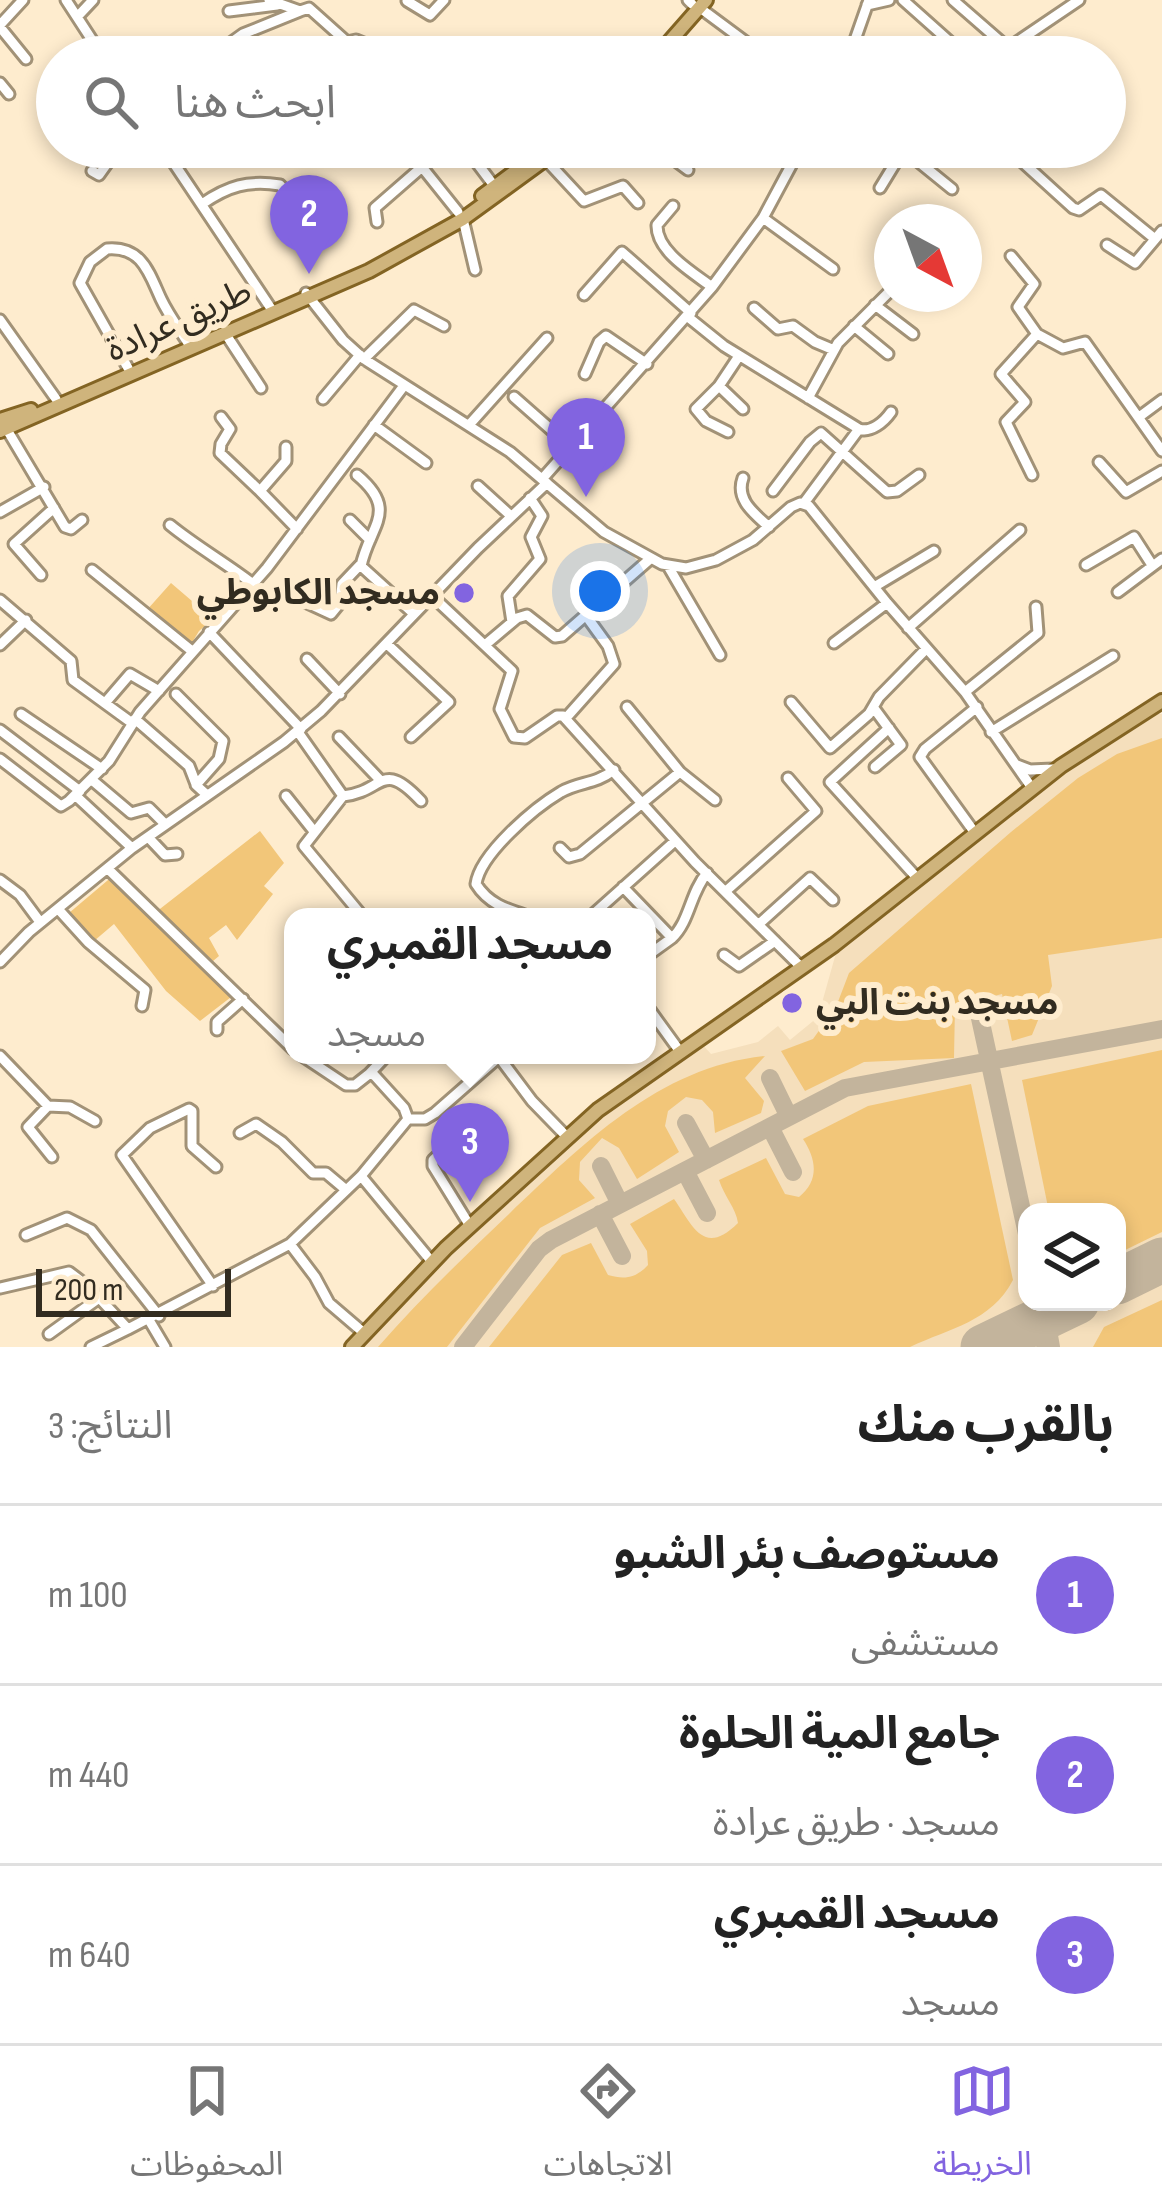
<!DOCTYPE html>
<html lang="ar">
<head>
<meta charset="utf-8">
<style>
	:root { --surface:#fff; --page:#f6f6f6; --text:#222; --muted:#767676; --line:#e0e0e0; --accent:#8264e0 }
	body { margin:0; font-family:"Sofia Sans Condensed","Noto Sans Arabic",sans-serif; background:var(--page); color:var(--text); direction:rtl }
	.controls { position:absolute; right:36px; bottom:36px; display:grid; overflow:hidden; border-radius:24px; box-shadow:0 6px 18px #0003 }
	.controls button { width:108px; height:108px; display:grid; place-items:center; padding:0; border:0; border-bottom:3px solid var(--line); background:var(--surface); color:var(--text); font:60px sans-serif }
	.compass { position:absolute; left:874px; top:204px; width:108px; height:108px; border-radius:50%; background:var(--surface); box-shadow:0 6px 18px #0003; rotate:139deg }
	.scale { position:absolute; left:36px; bottom:30px; width:195px; box-sizing:border-box; padding-left:12px; border:6px solid #322c20; border-top:0; font-size:33px; line-height:42px; white-space:nowrap; color:#322c20; -webkit-text-stroke:9px #feecce; paint-order:stroke }
	.you { position:absolute; left:600px; top:591px; width:42px; height:42px; margin:-30px; border:9px solid #fff; border-radius:50%; background:#1a73e8; box-shadow:0 0 0 18px #1a73e833 }
	.badge { display:grid; place-items:center; width:78px; height:78px; border-radius:50%; background:var(--accent); color:#fff; font-size:39px; font-weight:700 }
	.pin { position:absolute; translate:-50% -99px; filter:drop-shadow(0 3px 6px #0008) }
	.pin::after { content:''; position:absolute; top:63px; width:42px; height:36px; background:inherit; clip-path:polygon(0 0,100% 0,50% 100%) }
	.popup { position:absolute; left:284px; top:908px; width:372px; height:156px; box-sizing:border-box; display:grid; place-content:center; border-radius:24px; background:var(--surface); filter:drop-shadow(0 3px 9px #0005); font-size:39px; white-space:nowrap; color:var(--muted) }
	.popup b { font-size:45px; color:var(--text) }
	.popup::after { content:''; position:absolute; left:50%; top:100%; margin-left:-24px; border:24px solid transparent; border-top-color:var(--surface) }
	.list { margin:0; padding:0; list-style:none }
	h2 { display:flex; justify-content:space-between; align-items:center; height:156px; margin:0; padding:0 48px; font-size:51px }
	h2 small { font-size:39px; font-weight:400; color:var(--muted) }
	.list li { display:grid; grid-template-columns:78px 1fr auto; gap:36px; align-items:center; box-sizing:border-box; height:180px; padding:0 48px; border-top:3px solid var(--line) }
	.list b { display:block; font-size:45px; white-space:nowrap }
	.list p { margin:0; font-size:39px; white-space:nowrap; color:var(--muted) }
	.list em { font-size:39px; font-style:normal; color:var(--muted) }
	.icon { flex:none; width:66px; height:66px; fill:none; stroke:currentColor; stroke-width:2; stroke-linecap:round; stroke-linejoin:round }
	.map { position:relative; flex:none; width:1162px; height:1347px; overflow:hidden; direction:ltr }
	.search { position:absolute; background:var(--surface); box-shadow:0 6px 18px #0003; left:36px; right:36px; top:36px; height:132px; display:flex; align-items:center; gap:30px; box-sizing:border-box; padding:0 42px; border-radius:66px; color:var(--muted); font-size:45px }
	.sheet { height:696px; background:var(--surface) }
	nav { display:flex; justify-content:space-around; align-items:center; box-sizing:border-box; height:168px; border-top:3px solid var(--line); background:var(--surface); font-size:33px; color:var(--muted) }
	nav a { display:grid; justify-items:center; gap:6px }
	nav .on { color:var(--accent) }
	.map>svg:first-child { display:block }
	.built { fill:#f5dfbc; fill-rule:evenodd }
	.green { fill:#f2c679 }
	.lines { fill:none; stroke-linecap:round; stroke-linejoin:round }
	.taxiway { stroke:#c3b49c; stroke-width:18 }
	.runway { stroke:#c3b49c; stroke-width:45 }
	.minor-casing { stroke:#a29277; stroke-width:15 }
	.major-casing { stroke:#836423; stroke-width:18 }
	.minor { stroke:#fff; stroke-width:9 }
	.major { stroke:#cfb47c; stroke-width:12 }
	.poi-dot { fill:#8264e0; stroke:#feecce; stroke-width:4.5 }
	.labels { text-anchor:middle; dominant-baseline:central; stroke-width:12; stroke-linejoin:round; paint-order:stroke }
	.street-label { font-size:36px; fill:#322c20; stroke:#feecce }
	.poi-label { font-size:36px; font-weight:bold; fill:#322c20; stroke:#feecce; text-anchor:end }
</style>
</head>
<body>
<div class="map">
<svg width="1162" height="1347" viewBox="0 0 1162 1347">
	<rect width="100%" height="100%" fill="#feecce"/>
	<path class="built" d="M 1158,714 L 1162,714 L 1162,1347 L 361,1347 L 418,1287 L 590,1126 L 702,1044 L 711,1054 L 758,1042 L 778,1026 L 790,1040 L 818,1017 L 836,953 L 1051,783 ZM 1027,1212 L 1117,1212 L 1117,1302 L 1027,1302 Z"/>
	<path class="green" d="M 171,583 L 213,619 L 199,631 L 190,646 L 146,611 Z
		M 1162,738 L 1162,938 L 1048,955 L 1052,986 L 1032,1035 L 1012,1041 L 1002,994 L 955,1006 L 954,1058 L 864,1062 L 805,1091 L 781,1051 L 813,1039 L 836,1007 L 849,973 L 1011,832 L 1078,778 L 1117,754 Z
		M 260,831 L 284,863 L 264,886 L 273,894 L 237,940 L 226,925 L 209,938 L 219,956 L 213,961 L 156,912 Z
		M 114,875 L 235,994 L 200,1021 L 166,991 L 114,924 L 94,941 L 69,913 Z
		M 1162,1050 L 1162,1232 L 1117,1254 L 1117,1212 L 1049,1212 L 1022,1080 Z
		M 765,1056 L 745,1078 L 764,1101 L 761,1113 L 715,1133 L 713,1112 L 702,1100 L 686,1097 L 668,1111 L 665,1126 L 679,1152 L 637,1179 L 619,1148 L 602,1138 L 580,1162 L 579,1180 L 595,1198 L 540,1228 L 447,1347 L 378,1347 C 419,1300 464,1257 509,1214 C 583,1144 659,1067 765,1056 Z
		M 971,1084 L 1013,1280 C 991,1322 950,1328 910,1347 L 489,1347 L 562,1255 L 591,1243 L 608,1275 C 625,1280 636,1278 648,1265 L 647,1251 L 630,1224 L 674,1199 C 692,1224 703,1258 738,1223 C 736,1208 724,1196 719,1180 L 766,1158 L 785,1194 L 799,1197 C 819,1181 817,1160 803,1139 L 868,1106 Z
		M 1162,1300 L 1162,1347 L 1093,1347 L 1104,1327 Z"/>
	<g class="lines">
		<path class="taxiway" d="M 978,1009 L 1027,1234
			M 770,1078 L 789,1117
			M 686,1123 L 706,1160
			M 770,1127 L 793,1172
			M 601,1166 L 620,1204
			M 685,1171 L 707,1213
			M 600,1214 L 622,1256
			M 1043,1302 L 1051,1347
			M 1012,1333 L 1036,1334 L 1050,1347
			M 463,1347 L 539,1249 L 551,1240 L 845,1088 L 1162,1029"/>
		<path class="runway" d="M 1117,1282 L 1162,1260
			M 983,1347 L 1077,1302"/>
		<g class="minor-casing">
			<path id="minor" d="M 66,0 L 103,57
				M 269,0 L 300,11 L 309,8 L 347,42 L 356,40 L 397,57
				M 688,0 L 692,4
				M 903,0 L 967,57
				M 953,0 L 1008,48 L 1079,0
				M 407,1 L 430,15 L 444,0
				M 867,5 L 889,0
				M 700,8 L 766,57
				M 229,11 L 277,5
				M 78,16 L 93,0
				M 0,25 L 23,0
				M 0,27 L 26,59
				M 211,57 L 243,34 L 300,11
				M 341,57 L 345,54
				M 849,57 L 869,0
				M 0,83 L 9,94
				M 137,147 L 141,147
				M 163,147 L 274,313
				M 406,147 L 458,212
				M 465,147 L 495,187
				M 657,147 L 688,170
				M 1006,147 L 1073,208 L 1079,210 L 1101,195 L 1155,239
				M 904,150 L 952,189
				M 546,160 L 584,201 L 623,186 L 638,203
				M 92,171 L 99,175 L 119,147
				M 880,188 L 905,147
				M 202,204 C 228,186 248,180 280,185 L 287,193
				M 673,206 L 657,225 C 656,251 692,272 712,287
				M 763,218 L 833,269
				M 463,219 L 475,270
				M 377,222 L 375,208 L 422,167
				M 1107,245 L 1135,263 L 1162,231
				M 1011,256 L 1034,284 L 1018,307 L 1037,334 L 1063,348 L 1085,342 L 1162,451
				M 306,293 L 343,340 L 364,359 L 510,452 L 604,532 L 662,564 L 686,568 L 716,560 L 753,540 L 791,507 L 800,503 L 809,506 L 887,603 L 965,692 L 1032,788
				M 584,295 L 622,252 L 691,313
				M 875,305 L 913,334
				M 754,308 L 778,329 L 793,326 L 815,342 L 834,350
				M 688,317 L 724,346 L 859,429 L 804,503
				M 0,320 L 56,399
				M 854,326 L 888,354
				M 225,333 L 261,388
				M 364,359 L 414,310 L 444,326
				M 128,368 L 80,283 L 90,262 L 107,249 C 142,246 149,273 161,299 C 168,314 179,329 188,343
				M 585,374 L 599,342 L 606,336 L 647,364
				M 719,386 L 743,409
				M 514,397 L 573,449
				M 808,398 L 838,343 L 892,289
				M 323,399 L 360,355
				M 221,417 L 230,429 L 221,444 L 220,453 L 260,491
				M 1139,417 L 1162,400
				M 374,425 L 426,463
				M 469,425 L 547,338
				M 6,428 L 65,527 L 71,529 L 82,520
				M 859,429 C 871,433 884,422 891,412
				M 728,432 L 706,421 L 696,409 L 719,386 L 739,356
				M 286,447 L 286,461 L 260,491 L 297,529
				M 1099,462 L 1126,492 L 1162,471
				M 357,475 C 400,511 369,526 361,566 L 414,614
				M 1032,475 L 1006,422 L 1025,402 L 1001,374 L 1037,334
				M 543,478 L 712,287 L 763,218 L 801,147
				M 743,478 C 735,500 755,514 769,527
				M 478,486 L 511,516
				M 773,491 L 810,442 L 821,433 L 887,492 L 897,491 L 919,475
				M 0,512 L 44,487
				M 350,520 L 370,540
				M 170,525 C 197,547 226,563 253,584
				M 1086,565 L 1134,537 L 1152,565
				M 668,566 L 720,655
				M 92,570 L 192,651
				M 41,575 L 14,544 L 54,508
				M 874,587 L 934,551
				M 1118,592 L 1162,559
				M 431,595 L 512,671 L 500,709 L 514,737 L 525,738 L 557,716 L 563,716 L 695,862 L 802,968
				M 0,600 L 71,661 L 73,680 L 132,723
				M 305,602 L 331,614 L 340,603 L 342,584 L 360,565
				M 512,622 L 508,596 L 540,559 L 531,537 L 542,516 L 530,498
				M 908,628 L 1020,530
				M 209,632 L 301,729
				M 834,643 L 887,603
				M 387,644 L 449,702 L 411,737
				M 0,645 L 26,620
				M 485,645 L 517,618 L 527,615 L 555,637 L 562,636 L 650,559
				M 307,659 L 340,694
				M 965,692 L 1038,633 L 1036,607
				M 176,694 L 223,741 L 219,759 L 196,785 L 207,795
				M 791,702 L 830,748 L 869,714 L 879,697 L 926,649
				M 105,703 L 130,674 L 159,691
				M 873,707 L 901,745 L 875,767
				M 21,714 L 102,769
				M 566,718 L 614,664 L 608,646 L 587,617
				M 135,719 L 189,766 L 196,784
				M 889,728 L 830,782 L 918,879
				M 0,730 L 80,791
				M 298,732 L 343,796 L 304,846 L 363,917
				M 991,732 L 1113,656
				M 339,737 L 380,780
				M 0,759 L 57,803 L 61,806 L 69,801 L 109,761 L 140,712 L 267,568 L 403,387
				M 1017,765 L 1030,770 L 1053,769
				M 680,772 L 715,800
				M 92,780 L 131,813 L 149,808 L 165,824
				M 75,795 L 132,848
				M 286,796 L 313,830
				M 343,796 C 384,792 381,758 421,801
				M 975,833 L 920,757 L 925,749 L 977,707
				M 148,837 L 165,855 L 177,854
				M 560,848 L 569,857 L 580,854 L 680,772 L 627,707
				M 108,869 L 293,1049
				M 0,880 L 20,895 L 40,922
				M 623,887 L 672,938 L 647,956
				M 726,891 L 816,811 L 788,778
				M 59,910 L 88,942 L 145,990 L 142,1006
				M 531,917 C 509,910 489,905 476,884 C 480,854 534,808 561,792 C 581,781 594,785 614,770
				M 590,917 L 675,841
				M 759,924 L 810,878 L 833,900
				M 672,938 C 690,921 690,893 707,873
				M 724,955 L 739,966 L 775,941
				M 0,962 L 29,932 L 132,848 L 284,742 L 321,711 L 478,548 L 547,483
				M 647,1006 L 681,1053
				M 217,1030 L 217,1022 L 243,999
				M 0,1056 L 48,1106 L 28,1127 L 52,1157
				M 499,1057 L 532,1101 L 567,1137
				M 369,1074 L 387,1055
				M 48,1106 L 70,1107 L 95,1121
				M 408,1119 L 425,1119 L 435,1113 L 501,1055
				M 240,1133 L 256,1124 L 282,1142 L 313,1173 L 326,1173 L 345,1189
				M 450,1144 L 433,1160 L 433,1166 L 470,1226
				M 361,1176 L 432,1262
				M 26,1235 L 67,1218 L 91,1230 L 159,1316
				M 290,1244 L 315,1277 L 329,1303 L 364,1333
				M 213,1286 L 122,1155 L 150,1128 L 189,1109 L 192,1111 L 192,1146 L 216,1167
				M 0,1288 L 69,1272 L 90,1288 L 128,1329 L 290,1244 L 361,1176 L 408,1119 L 404,1108 L 374,1075 L 369,1074 L 355,1085 L 346,1085 L 301,1055
				M 149,1320 L 165,1347
				M 49,1334 L 99,1298
				M 91,1347 L 128,1329"/>
		</g>
		<g class="major-casing">
			<path id="major" d="M 656,57 L 706,0
				M 482,196 L 548,147
				M 0,420 L 31,410
				M 0,431 L 369,271 L 463,219 L 562,147
				M 352,1347 L 446,1248 L 598,1110 L 834,945 L 1061,766 L 1162,701"/>
		</g>
		<use href="#minor" class="minor"/>
		<use href="#major" class="major"/>
	</g>
	<g class="poi-dot">
		<circle cx="464" cy="593" r="12"/>
		<circle cx="792" cy="1003" r="12"/>
	</g>
	<g class="labels">
		<g class="street-label">
			<text transform="translate(179 321) rotate(-24)">طريق عرادة</text>
		</g>
		<g class="poi-label">
			<text x="440" y="593">مسجد الكابوطي</text>
			<text x="816" y="1003" text-anchor="start">مسجد بنت البي</text>
		</g>
	</g>
</svg>
<div class="controls">
<button><svg class="icon" aria-label="layers" viewBox="0 0 24 24"><path d="M12 4l9 5-9 5-9-5zM3 14l9 5 9-5"/></svg></button>
</div>
<svg class="compass" viewBox="-18 -18 36 36"><path d="M0-13l5 13h-10z" fill="#e53935"/><path d="M0 13l5-13h-10z" fill="#767676"/></svg>
<div class="scale">200 m</div>
<div class="you"></div>
<div class="pin badge" style="left:586px;top:497px">1</div>
<div class="pin badge" style="left:309px;top:274px">2</div>
<div class="pin badge" style="left:470px;top:1202px">3</div>
<div class="popup"><b>مسجد القمبري</b>مسجد</div>
<div class="search"><svg class="icon" aria-label="search" viewBox="0 0 24 24"><circle cx="10" cy="10" r="6"/><path d="M15 15l6 6"/></svg>ابحث هنا</div>
</div>
<section class="sheet">
<h2>بالقرب منك<small>النتائج: 3</small></h2>
<ul class="list">
<li><span class="badge">1</span><div><b>مستوصف بئر الشبو</b><p>مستشفى</p></div><em>100 m</em></li>
<li><span class="badge">2</span><div><b>جامع المية الحلوة</b><p>مسجد · طريق عرادة</p></div><em>440 m</em></li>
<li><span class="badge">3</span><div><b>مسجد القمبري</b><p>مسجد</p></div><em>640 m</em></li>
</ul>
</section>
<nav>
<a class="on"><svg class="icon" aria-label="map" viewBox="0 0 24 24"><path d="M3 6l6-2 6 2 6-2v14l-6 2-6-2-6 2zM9 4v14M15 6v14"/></svg>الخريطة</a>
<a><svg class="icon" aria-label="directions" viewBox="0 0 24 24"><path d="M12 3l9 9-9 9-9-9zM9 14v-3h6M13 9l2 2-2 2"/></svg>الاتجاهات</a>
<a><svg class="icon" aria-label="saved" viewBox="0 0 24 24"><path d="M7 4h10v16l-5-4-5 4z"/></svg>المحفوظات</a>
</nav>
</body>
</html>
